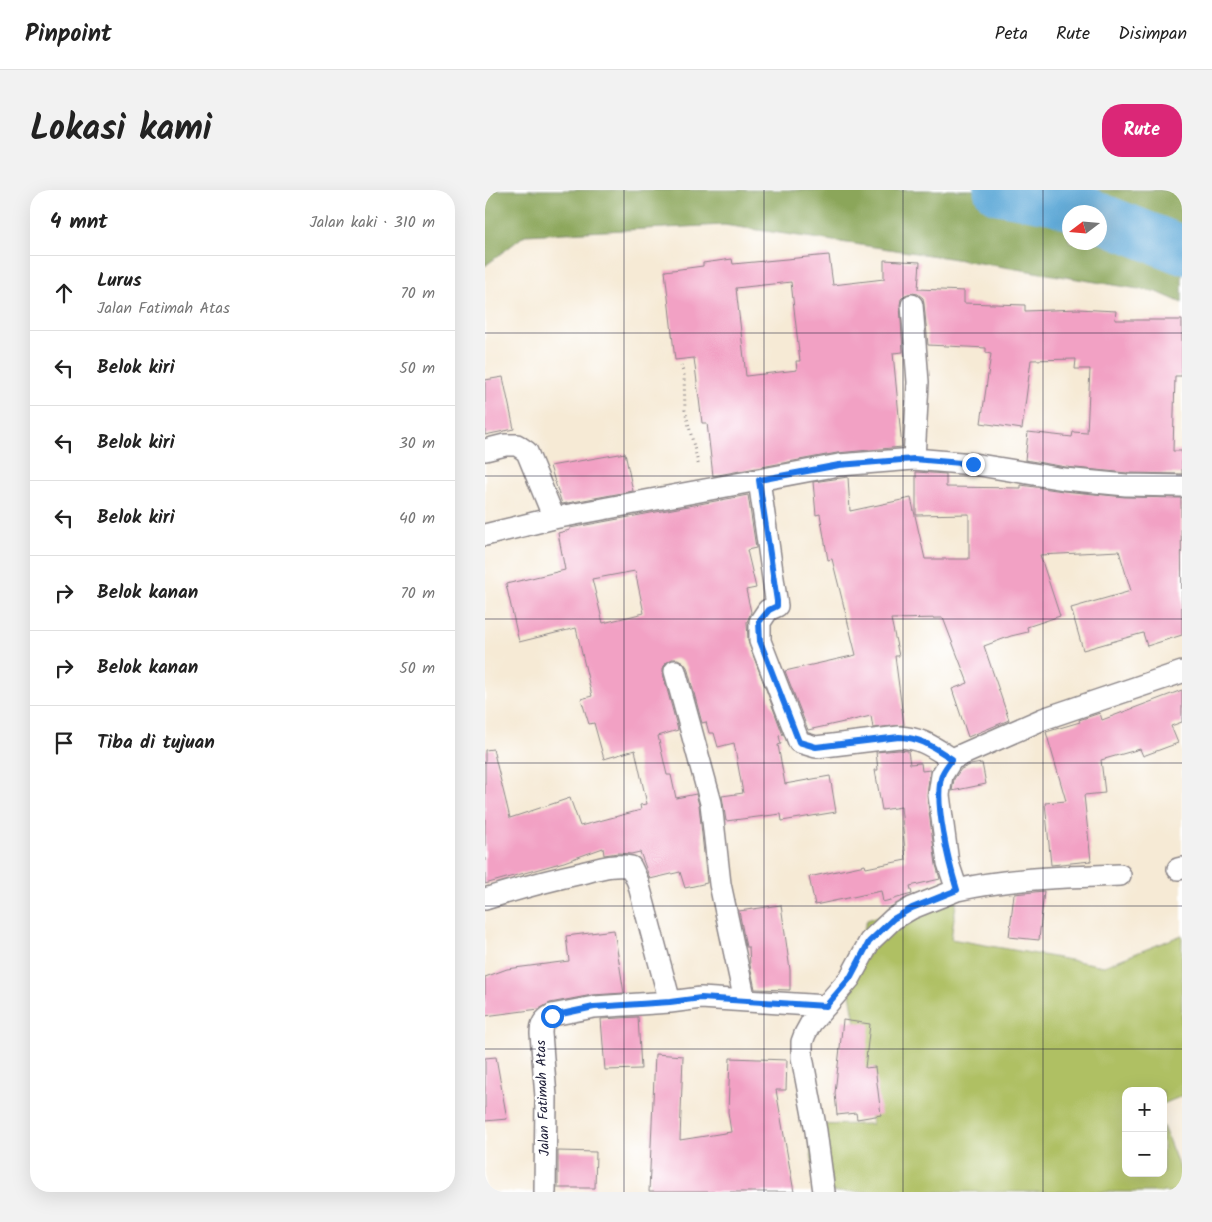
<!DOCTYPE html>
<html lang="id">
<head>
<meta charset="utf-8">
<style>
	:root { --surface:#fff; --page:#f2f2f2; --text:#222; --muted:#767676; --line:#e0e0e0; --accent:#db2777 }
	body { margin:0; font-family:Kalam,sans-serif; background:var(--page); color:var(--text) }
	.controls { position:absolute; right:15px; bottom:15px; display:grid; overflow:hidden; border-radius:10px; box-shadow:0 5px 20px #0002 }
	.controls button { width:45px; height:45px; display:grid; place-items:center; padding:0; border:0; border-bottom:1px solid var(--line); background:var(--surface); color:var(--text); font:25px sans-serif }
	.compass { position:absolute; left:577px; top:15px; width:45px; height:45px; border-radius:50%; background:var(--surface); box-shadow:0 5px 20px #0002; rotate:254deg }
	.stop { position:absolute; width:15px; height:15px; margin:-11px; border:4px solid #1a73e8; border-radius:50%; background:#fff }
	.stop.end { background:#1a73e8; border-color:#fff; box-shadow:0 1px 5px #0008 }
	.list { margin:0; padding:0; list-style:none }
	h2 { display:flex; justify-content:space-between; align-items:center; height:65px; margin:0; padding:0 20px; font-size:21px }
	h2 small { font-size:16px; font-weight:400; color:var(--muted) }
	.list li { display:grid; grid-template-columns:32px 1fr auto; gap:15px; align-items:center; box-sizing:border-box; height:75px; padding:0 20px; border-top:1px solid var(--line) }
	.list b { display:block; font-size:19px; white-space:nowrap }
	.list p { margin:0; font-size:16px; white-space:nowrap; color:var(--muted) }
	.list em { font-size:16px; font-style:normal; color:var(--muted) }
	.icon { flex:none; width:28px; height:28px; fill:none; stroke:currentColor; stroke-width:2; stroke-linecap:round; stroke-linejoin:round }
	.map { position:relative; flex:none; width:697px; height:1002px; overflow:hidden; border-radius:20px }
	header { display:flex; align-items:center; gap:30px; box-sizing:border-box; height:70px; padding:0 25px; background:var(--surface); border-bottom:1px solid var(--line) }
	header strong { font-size:24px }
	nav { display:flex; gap:28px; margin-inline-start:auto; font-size:18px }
	.intro { display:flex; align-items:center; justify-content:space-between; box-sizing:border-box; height:120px; padding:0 30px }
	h1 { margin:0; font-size:35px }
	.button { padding:12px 22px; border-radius:20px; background:var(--accent); color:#fff; font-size:18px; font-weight:700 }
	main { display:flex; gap:30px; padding:0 30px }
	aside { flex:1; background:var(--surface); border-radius:20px; box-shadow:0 5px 20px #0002 }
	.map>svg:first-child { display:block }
	.green { fill:#afc064; stroke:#687150 }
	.forest { fill:#8ba65a; stroke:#56644a; fill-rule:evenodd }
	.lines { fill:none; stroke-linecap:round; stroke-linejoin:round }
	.river { stroke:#60aad8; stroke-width:49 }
	.building { fill:#f2a1c4; fill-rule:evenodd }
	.street-casing { stroke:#8c8688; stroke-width:24 }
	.path { stroke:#8c8688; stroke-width:3; stroke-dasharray:1 4; stroke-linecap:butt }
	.street { stroke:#fff; stroke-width:21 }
	.route { stroke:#1a73e8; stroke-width:6 }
	.grid { fill:none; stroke:#22223b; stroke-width:1; stroke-opacity:0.55 }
	.labels { text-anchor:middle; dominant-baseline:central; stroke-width:5; stroke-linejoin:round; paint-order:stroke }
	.street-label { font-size:14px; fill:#22223b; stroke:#fff }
</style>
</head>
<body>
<header>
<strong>Pinpoint</strong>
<nav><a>Peta</a><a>Rute</a><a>Disimpan</a></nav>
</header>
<div class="intro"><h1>Lokasi kami</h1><a class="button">Rute</a></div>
<main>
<aside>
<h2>4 mnt<small>Jalan kaki · 310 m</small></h2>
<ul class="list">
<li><svg class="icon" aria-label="ahead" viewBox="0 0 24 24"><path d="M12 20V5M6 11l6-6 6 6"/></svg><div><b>Lurus</b><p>Jalan Fatimah Atas</p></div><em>70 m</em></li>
<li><svg class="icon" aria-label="left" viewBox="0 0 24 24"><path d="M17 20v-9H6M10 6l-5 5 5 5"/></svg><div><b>Belok kiri</b></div><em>50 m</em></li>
<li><svg class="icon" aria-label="left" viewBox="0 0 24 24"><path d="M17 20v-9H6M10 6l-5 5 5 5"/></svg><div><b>Belok kiri</b></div><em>30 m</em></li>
<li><svg class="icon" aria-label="left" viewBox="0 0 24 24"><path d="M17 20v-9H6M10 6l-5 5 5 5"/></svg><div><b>Belok kiri</b></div><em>40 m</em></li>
<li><svg class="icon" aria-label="right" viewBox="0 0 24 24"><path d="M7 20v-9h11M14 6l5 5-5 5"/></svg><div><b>Belok kanan</b></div><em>70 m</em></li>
<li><svg class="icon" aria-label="right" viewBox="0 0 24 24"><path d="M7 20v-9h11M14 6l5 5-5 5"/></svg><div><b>Belok kanan</b></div><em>50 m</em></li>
<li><svg class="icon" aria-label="arrive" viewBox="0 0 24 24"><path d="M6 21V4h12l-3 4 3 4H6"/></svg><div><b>Tiba di tujuan</b></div></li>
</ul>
</aside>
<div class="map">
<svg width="697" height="1002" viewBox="0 0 697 1002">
	<rect width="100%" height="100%" fill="#fff"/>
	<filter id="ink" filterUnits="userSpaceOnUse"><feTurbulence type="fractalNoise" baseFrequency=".02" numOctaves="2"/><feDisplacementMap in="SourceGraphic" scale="10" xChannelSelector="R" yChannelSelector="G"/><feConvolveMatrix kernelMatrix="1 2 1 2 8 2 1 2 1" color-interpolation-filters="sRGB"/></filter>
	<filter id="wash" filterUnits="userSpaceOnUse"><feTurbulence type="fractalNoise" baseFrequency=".0096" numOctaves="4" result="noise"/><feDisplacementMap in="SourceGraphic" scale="20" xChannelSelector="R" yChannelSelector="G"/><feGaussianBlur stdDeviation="1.12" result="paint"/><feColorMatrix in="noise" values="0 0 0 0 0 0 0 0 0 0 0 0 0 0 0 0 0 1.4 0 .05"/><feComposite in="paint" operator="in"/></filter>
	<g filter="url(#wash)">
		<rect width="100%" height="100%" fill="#f6ead5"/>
		<path class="green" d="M 473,700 L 466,749 L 619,776 L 697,745 L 697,906 L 678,914 L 678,901 L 641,901 L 641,983 L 678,983 L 678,936 L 697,984 L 697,1002 L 333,1002 L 321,935 L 387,934 L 362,785 L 382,730 Z"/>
		<path class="forest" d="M 0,0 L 697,0 L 697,113 L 672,102 L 458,67 L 239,35 L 40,45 L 0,76 ZM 584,22 L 614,22 L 614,52 L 584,52 Z"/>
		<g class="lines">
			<path class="river" d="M 513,0 L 570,10 L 602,22
				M 614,27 L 697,60"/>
		</g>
		<g id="blocks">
			<path class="building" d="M 344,65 L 348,95 L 399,89 L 399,70 L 435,72 L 433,99 L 479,101 L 479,113 L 540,115 L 540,121 L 593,119 L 631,121 L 630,130 L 697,130 L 697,186 L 690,186 L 688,261 L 697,261 L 697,284 L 642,283 L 581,277 L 540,270 L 543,242 L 587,247 L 588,242 L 602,243 L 605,179 L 590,179 L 591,169 L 546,170 L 537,239 L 496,233 L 506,164 L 501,163 L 501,158 L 443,155 L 439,114 L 438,108 L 433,104 L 427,103 L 420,105 L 416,109 L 415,115 L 418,162 L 408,163 L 417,257 L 352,263 L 228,286 L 222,233 L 217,233 L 209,168 L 190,170 L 180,81 L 218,76 L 218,73 L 247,69 L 248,74 ZM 306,92 L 315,171 L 311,171 L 312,180 L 261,186 L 251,98 Z
				M 18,187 L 29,239 L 0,245 L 0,190 Z
				M 140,263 L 148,301 L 77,314 L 65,276 Z
				M 431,282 L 461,284 L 461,297 L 536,298 L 536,295 L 578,301 L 640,307 L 696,308 L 697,445 L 662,456 L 658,443 L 598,460 L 586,418 L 646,401 L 634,361 L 555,365 L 575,426 L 542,437 L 543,442 L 526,446 L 499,456 L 524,530 L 483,547 L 467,499 L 483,493 L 458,428 L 406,429 L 414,466 L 410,466 L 419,535 L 388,538 L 386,526 L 323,540 L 300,481 L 371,465 L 347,369 L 343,370 L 335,324 L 331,325 L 328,292 L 363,287 L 365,321 L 426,308 L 440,369 L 484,369 L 484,324 L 431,325 Z
				M 263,305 L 271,358 L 262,360 L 271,398 L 261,400 L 266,422 L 262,432 L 263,451 L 298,545 L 294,546 L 296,554 L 293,555 L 300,594 L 345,586 L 351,622 L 297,631 L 296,624 L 241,631 L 237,606 L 258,603 L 249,553 L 233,557 L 229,543 L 224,543 L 221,532 L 217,533 L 202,477 L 198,472 L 193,469 L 187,469 L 181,473 L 178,478 L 178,484 L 193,540 L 173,546 L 182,585 L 186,585 L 191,608 L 211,604 L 214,615 L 222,693 L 200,698 L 195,682 L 165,689 L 155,662 L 146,664 L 133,663 L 119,665 L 118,658 L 79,672 L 0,694 L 0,560 L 8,559 L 25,628 L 85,608 L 95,636 L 156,620 L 155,615 L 162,614 L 150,560 L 119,569 L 109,533 L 104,534 L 96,509 L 107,506 L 91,438 L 34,452 L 21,394 L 80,380 L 73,343 L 85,340 L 85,338 ZM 150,381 L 159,423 L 118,433 L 107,389 Z
				M 697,500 L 697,532 L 686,536 L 693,553 L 658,566 L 655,559 L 616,570 L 620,603 L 599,605 L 606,671 L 566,675 L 560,613 L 581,611 L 561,542 L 595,532 L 594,530 L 615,523 L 617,530 Z
				M 414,560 L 423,561 L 425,574 L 436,573 L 437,581 L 445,580 L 442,606 L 451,675 L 455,689 L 425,696 L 427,704 L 398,712 L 396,701 L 330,715 L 324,687 L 380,675 L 381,678 L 421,670 L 416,617 L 397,620 L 390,580 L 393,580 L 391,562 Z
				M 497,573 L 501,594 L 467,601 L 469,589 L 476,579 L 485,575 Z
				M 559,701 L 554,750 L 524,747 L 529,704 Z
				M 296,715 L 305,780 L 305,800 L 270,799 L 265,775 L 264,757 L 261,757 L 254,721 Z
				M 129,740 L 139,803 L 107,805 L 65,813 L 54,819 L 0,826 L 0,787 L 22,779 L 84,771 L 81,746 Z
				M 153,827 L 156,879 L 120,880 L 116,829 Z
				M 358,830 L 385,834 L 380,878 L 390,877 L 396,925 L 372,929 L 371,923 L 352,925 L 350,903 Z
				M 170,864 L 198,866 L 195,950 L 246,942 L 243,922 L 245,868 L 302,870 L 301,900 L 291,900 L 309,1002 L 164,1002 Z
				M 11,867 L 22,929 L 0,931 L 0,868 Z
				M 73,961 L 111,962 L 110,998 L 73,998 Z"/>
		</g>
	</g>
	<g filter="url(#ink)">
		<use href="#blocks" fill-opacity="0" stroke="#8c8688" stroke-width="1"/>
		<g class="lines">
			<g class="street-casing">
				<path id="street" d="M 427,115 L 433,192 L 429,269
					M 0,260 L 20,255 L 32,255 L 42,262 L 69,328
					M 274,290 L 292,416 L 283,420 L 275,432 L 275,451 L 314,552 L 331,557 L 414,547 C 437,548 448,557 467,569
					M 0,345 L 69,328 L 354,275 L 429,269 L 488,274 L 579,289 L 641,295 L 697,296
					M 190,481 L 226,613 L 235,694 L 260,811
					M 693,679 L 697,678
					M 472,700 C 525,688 580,687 635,685
					M 0,709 C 32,699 64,690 97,683 C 113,679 130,673 146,677 L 153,692 L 185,812
					M 60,1002 L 61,907 L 56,843 C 56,834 59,830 67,825 L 109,817 L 185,812 L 216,808 L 341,816
					M 339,1002 L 331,941 L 317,867 L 317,852 L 320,844 L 326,833 L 365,788 L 385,751 L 408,729 L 427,718 L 472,700 L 463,673 L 454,605 L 457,585 L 467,569 L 558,529 L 697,482"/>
			</g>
			<path class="path" d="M 196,175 L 199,185 L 200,220 L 214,277"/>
			<use href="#street" class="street"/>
		</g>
	</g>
	<g class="lines" filter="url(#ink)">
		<path class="route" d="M 67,826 L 109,817 L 185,812 L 216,808 L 341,816 L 365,788 L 384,752 L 408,729 L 427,718 L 472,700 C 464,674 448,610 457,585 C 459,579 464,574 467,569 C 448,557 437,548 414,547 L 331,557 L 314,552 L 275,451 L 274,432 L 284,420 L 292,416 L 292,411 L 274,290 L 354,275 L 429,269 L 488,274"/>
	</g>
	<path class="grid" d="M 139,0 L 139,1002M 279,0 L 279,1002M 418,0 L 418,1002M 558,0 L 558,1002M 0,143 L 697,143M 0,286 L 697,286M 0,429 L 697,429M 0,573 L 697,573M 0,716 L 697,716M 0,859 L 697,859"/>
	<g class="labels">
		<g class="street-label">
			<text transform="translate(58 908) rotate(-92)">Jalan Fatimah Atas</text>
		</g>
	</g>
</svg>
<div class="controls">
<button>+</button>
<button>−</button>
</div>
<svg class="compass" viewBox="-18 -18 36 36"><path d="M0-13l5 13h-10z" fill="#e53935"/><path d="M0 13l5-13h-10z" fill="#767676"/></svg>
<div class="stop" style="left:67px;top:826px"></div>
<div class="stop end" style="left:488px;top:274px"></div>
</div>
</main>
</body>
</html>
